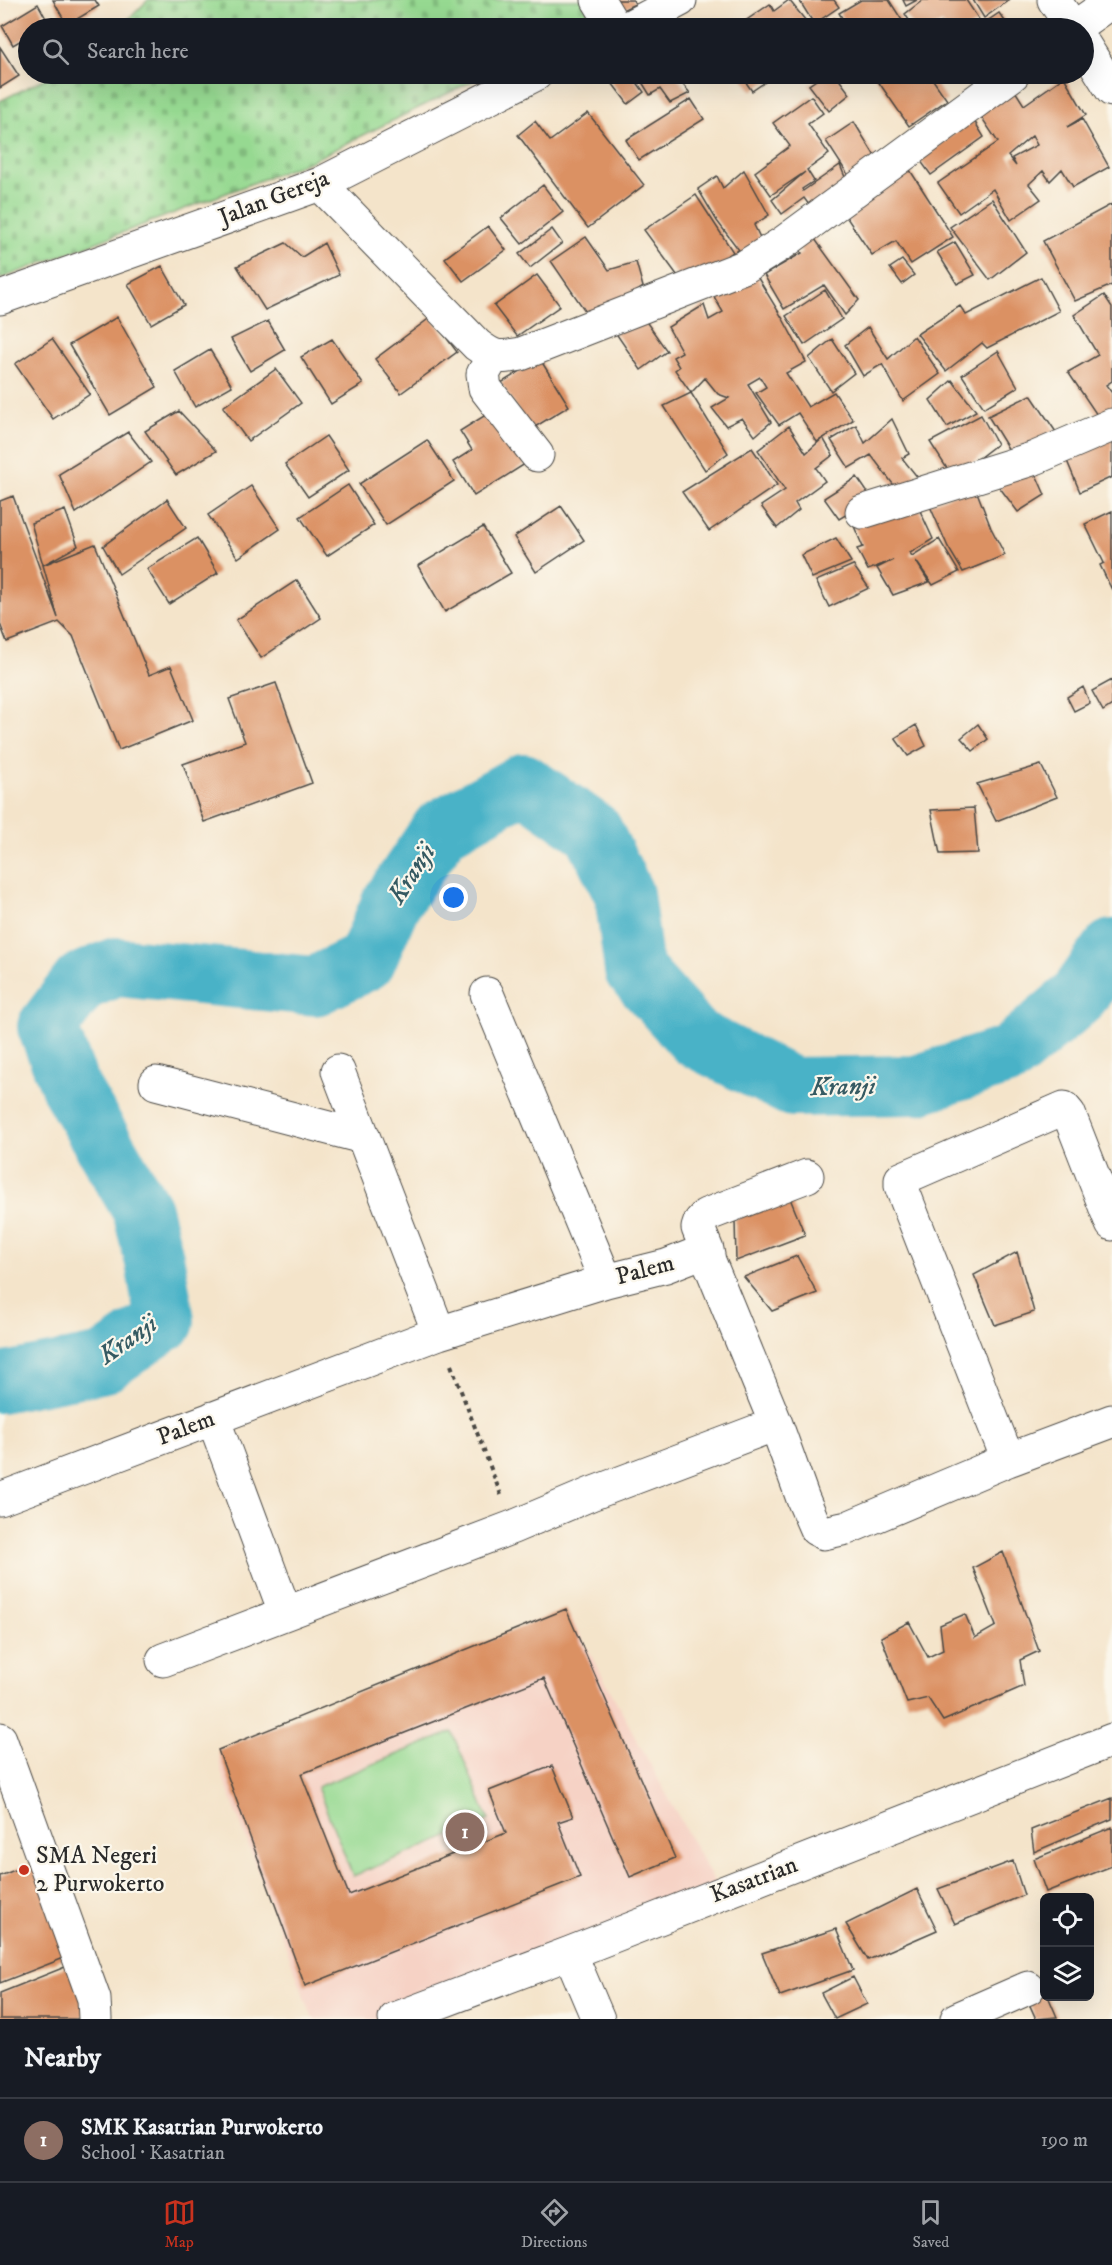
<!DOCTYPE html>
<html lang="en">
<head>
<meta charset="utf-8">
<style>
	:root { --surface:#171b24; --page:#242831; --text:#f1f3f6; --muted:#9ea1a6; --line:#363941; --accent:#c8321e }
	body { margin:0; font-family:"IM FELL DW Pica",serif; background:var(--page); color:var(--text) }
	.controls { position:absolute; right:18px; bottom:18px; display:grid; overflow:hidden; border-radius:9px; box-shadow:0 6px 24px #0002 }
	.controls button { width:54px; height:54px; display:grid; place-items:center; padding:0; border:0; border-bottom:2px solid var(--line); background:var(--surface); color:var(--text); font:30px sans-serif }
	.you { position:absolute; left:454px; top:898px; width:21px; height:21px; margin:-15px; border:4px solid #fff; border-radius:50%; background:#1a73e8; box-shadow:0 0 0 9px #1a73e833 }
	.badge { display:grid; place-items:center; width:39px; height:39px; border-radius:50%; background:var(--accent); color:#fff; font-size:20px; font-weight:700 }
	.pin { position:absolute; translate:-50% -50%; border:3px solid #fff; box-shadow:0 2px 6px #0006 }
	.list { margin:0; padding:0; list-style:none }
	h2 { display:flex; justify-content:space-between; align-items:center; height:78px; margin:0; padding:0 24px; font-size:26px }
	h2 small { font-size:20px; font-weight:400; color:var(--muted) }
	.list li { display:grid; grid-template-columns:39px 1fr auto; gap:18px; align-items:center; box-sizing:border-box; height:84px; padding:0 24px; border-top:2px solid var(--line) }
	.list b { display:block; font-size:22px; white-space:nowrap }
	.list p { margin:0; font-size:20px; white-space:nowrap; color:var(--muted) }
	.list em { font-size:20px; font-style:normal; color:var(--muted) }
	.icon { flex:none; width:33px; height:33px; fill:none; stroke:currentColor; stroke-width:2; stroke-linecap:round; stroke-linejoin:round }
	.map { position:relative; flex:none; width:1112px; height:2019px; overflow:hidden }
	.search { position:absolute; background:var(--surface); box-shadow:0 6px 24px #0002; left:18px; right:18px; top:18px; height:66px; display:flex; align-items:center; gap:15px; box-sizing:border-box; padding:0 21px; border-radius:33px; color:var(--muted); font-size:22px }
	.sheet { height:162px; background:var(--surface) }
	nav { display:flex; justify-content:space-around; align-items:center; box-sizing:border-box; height:84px; border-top:2px solid var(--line); background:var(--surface); font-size:16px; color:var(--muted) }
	nav a { display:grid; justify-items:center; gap:3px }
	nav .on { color:var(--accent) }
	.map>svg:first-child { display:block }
	.built { fill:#f6d2c5 }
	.grass { fill:#96d991; stroke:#60825e; stroke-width:1.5 }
	.cemetery { fill:url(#cemetery-stones); stroke:#60825e; stroke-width:1.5 }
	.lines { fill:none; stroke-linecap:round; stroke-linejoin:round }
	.river { stroke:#48b2c7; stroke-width:60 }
	.building { fill:#db9163; fill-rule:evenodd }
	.minor-casing { stroke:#494743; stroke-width:35 }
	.path { stroke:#494743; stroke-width:4; stroke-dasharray:4.5 4.5; stroke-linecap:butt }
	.minor { stroke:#fff; stroke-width:33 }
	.poi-dot { fill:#c8321e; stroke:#fbf7ec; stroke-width:2 }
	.labels { text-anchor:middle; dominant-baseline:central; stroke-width:4.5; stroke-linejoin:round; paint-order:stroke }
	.street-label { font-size:24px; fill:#2b2b2b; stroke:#fbf7ec }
	.poi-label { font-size:24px; fill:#2b2b2b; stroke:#fbf7ec; text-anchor:start }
	.water-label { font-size:26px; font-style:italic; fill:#355a62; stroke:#fbf7ec }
</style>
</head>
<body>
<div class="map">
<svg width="1112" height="2019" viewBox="0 0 1112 2019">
	<defs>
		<pattern id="cemetery-stones" width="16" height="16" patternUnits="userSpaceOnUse" patternTransform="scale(1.5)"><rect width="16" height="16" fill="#96d991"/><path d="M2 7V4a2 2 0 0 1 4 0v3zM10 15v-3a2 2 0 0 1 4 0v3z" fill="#81ba7d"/></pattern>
	</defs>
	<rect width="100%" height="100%" fill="#fbf7ec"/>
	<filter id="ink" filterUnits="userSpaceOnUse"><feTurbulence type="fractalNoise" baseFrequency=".0167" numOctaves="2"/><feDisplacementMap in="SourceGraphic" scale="12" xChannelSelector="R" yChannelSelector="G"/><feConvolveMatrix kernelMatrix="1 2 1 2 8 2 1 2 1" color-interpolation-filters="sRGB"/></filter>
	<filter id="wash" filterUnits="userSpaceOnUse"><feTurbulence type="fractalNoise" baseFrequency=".008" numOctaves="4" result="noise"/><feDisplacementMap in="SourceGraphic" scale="24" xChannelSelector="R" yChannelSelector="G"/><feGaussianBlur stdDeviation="1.35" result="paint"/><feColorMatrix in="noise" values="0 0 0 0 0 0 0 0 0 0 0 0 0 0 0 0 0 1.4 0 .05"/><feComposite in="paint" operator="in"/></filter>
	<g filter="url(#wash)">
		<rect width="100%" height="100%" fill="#f4e4ca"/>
		<path class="built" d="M 566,1609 L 720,1893 L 395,2019 L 313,2019 L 221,1771 L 218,1750 Z"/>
		<path class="grass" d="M 452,1732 L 489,1820 L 353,1876 L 317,1787 Z"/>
		<path class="cemetery" d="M 148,0 L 583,0 L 588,11 L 578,28 L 120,28 Z
			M 54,74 L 487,74 L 311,161 L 0,279 L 0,101 Z"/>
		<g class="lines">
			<path class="river" d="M 0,1383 L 104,1363 L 165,1321 L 155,1262 L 142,1210 L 72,1090 L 47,1027 L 81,982 L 116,967 L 315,986 L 366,961 L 391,903 L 441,829 L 523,783 L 593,831 L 624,894 L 634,970 L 695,1038 L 792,1087 L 916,1085 L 1010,1055 L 1077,998 L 1112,949"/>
		</g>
		<g id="blocks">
			<path class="building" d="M 53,0 L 95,0 L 99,6 L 67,25 Z
				M 607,0 L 633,0 L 635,4 L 614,14 Z
				M 789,0 L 806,21 L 795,28 L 735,28 L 770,4 L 774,11 Z
				M 799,0 L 834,0 L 839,7 L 814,24 Z
				M 861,0 L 889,0 L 907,28 L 848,28 L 839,13 Z
				M 903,0 L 917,0 L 906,6 Z
				M 923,0 L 966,0 L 980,21 L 969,28 L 945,28 L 942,23 L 931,28 L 914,28 L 905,14 Z
				M 973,0 L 1009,0 L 984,18 Z
				M 38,4 L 49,24 L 41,28 L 28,28 L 28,36 L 13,45 L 2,26 Z
				M 999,13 L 1010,28 L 977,28 Z
				M 834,18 L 840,28 L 816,28 Z
				M 0,47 L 19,76 L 0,88 Z
				M 608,74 L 631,74 L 644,92 L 628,104 L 606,75 Z
				M 637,74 L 674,74 L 690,93 L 670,103 L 660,89 L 650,95 Z
				M 740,74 L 777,74 L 752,91 Z
				M 825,74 L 835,74 L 850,94 L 829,111 L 809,85 Z
				M 873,74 L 929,74 L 947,100 L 909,126 Z
				M 1064,77 L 1086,115 L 1067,127 L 1082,119 L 1109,167 L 1073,187 L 1062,169 L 1050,181 L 1043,171 L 1029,184 L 1041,199 L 1011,220 L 993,189 L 959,213 L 938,183 L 998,142 L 978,112 L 1012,86 L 1024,105 ZM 1032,136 L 1037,145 L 1012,158 L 1016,166 L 1008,156 Z
				M 811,96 L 823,113 L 808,124 L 829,154 L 807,170 L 814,181 L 802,189 L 803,191 L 840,165 L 847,182 L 812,209 L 804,198 L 782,214 L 772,200 L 805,172 L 771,195 L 755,172 L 790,146 L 773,123 Z
				M 691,99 L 704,119 L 639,160 L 626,140 Z
				M 588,113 L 644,185 L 588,228 L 518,135 L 535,121 L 550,141 Z
				M 973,119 L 984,137 L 931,175 L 920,160 Z
				M 854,122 L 878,161 L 852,181 L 826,141 Z
				M 906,164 L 953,237 L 911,264 L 896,241 L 872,255 L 845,215 Z
				M 744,170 L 769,215 L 754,225 L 764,246 L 683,283 L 644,230 L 696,195 L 733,252 L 724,258 L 739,250 L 717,221 L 698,189 L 717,176 L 723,188 Z
				M 543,185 L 563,212 L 522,244 L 501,218 Z
				M 992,199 L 1026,252 L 990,280 L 950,227 Z
				M 1112,204 L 1112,285 L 1075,301 L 1043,241 Z
				M 488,226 L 506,250 L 463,281 L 445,258 Z
				M 552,229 L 562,243 L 530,268 L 519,254 Z
				M 812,235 L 859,300 L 845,315 L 824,285 L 784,309 L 764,275 L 802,253 L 796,245 Z
				M 586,237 L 609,270 L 636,262 L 643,287 L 592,321 L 551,261 Z
				M 955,242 L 975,275 L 957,284 L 937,252 Z
				M 286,243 L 302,257 L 324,243 L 339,275 L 265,310 L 237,266 Z
				M 902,260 L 914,275 L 902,284 L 890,268 Z
				M 162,266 L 184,305 L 151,324 L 128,284 Z
				M 753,270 L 783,319 L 806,362 L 786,373 L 808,407 L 834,392 L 853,420 L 817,442 L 798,413 L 779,425 L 756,393 L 766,387 L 760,377 L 748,384 L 771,422 L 755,436 L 742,418 L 726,426 L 712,408 L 729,398 L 718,394 L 705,378 L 691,393 L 675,370 L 679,367 L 673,357 L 682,352 L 668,327 L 704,305 L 709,320 L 723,312 L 713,295 Z
				M 537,275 L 560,306 L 517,336 L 494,306 Z
				M 1041,277 L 1059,311 L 987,348 L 982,343 L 946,371 L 917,334 L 960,306 L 966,315 Z
				M 825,290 L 842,319 L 804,345 L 786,316 Z
				M 1104,295 L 1112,307 L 1112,381 L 1106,385 L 1112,393 L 1112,413 L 1101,421 L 1068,372 L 1098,355 L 1074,315 Z
				M 640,313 L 667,351 L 641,370 L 615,332 Z
				M 117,317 L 157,387 L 110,415 L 69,345 Z
				M 431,317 L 457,352 L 401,393 L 375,359 Z
				M 268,321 L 285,350 L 250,371 L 231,339 Z
				M 868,327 L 888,359 L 914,336 L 940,374 L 903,401 L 882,364 L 863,376 L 845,345 Z
				M 52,339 L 90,394 L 53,419 L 15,364 Z
				M 332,339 L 363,384 L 331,404 L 301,357 Z
				M 832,339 L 854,373 L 831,391 L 809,358 Z
				M 210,350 L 232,386 L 195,407 L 175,371 Z
				M 998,351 L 1018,387 L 984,408 L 962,375 Z
				M 540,359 L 569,406 L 530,430 L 501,383 Z
				M 276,369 L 301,403 L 248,441 L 223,407 Z
				M 952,380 L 976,411 L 947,427 L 930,400 Z
				M 691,393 L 728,453 L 705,470 L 664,406 Z
				M 1031,395 L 1058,435 L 1012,455 L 988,416 Z
				M 179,411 L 216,451 L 176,475 L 145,431 Z
				M 492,411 L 525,464 L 474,496 L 453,462 L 472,450 L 460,431 Z
				M 981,415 L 997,444 L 953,478 L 930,442 Z
				M 892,419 L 909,454 L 902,458 L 923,484 L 902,496 L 871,455 L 849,468 L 831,440 L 856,425 L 865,443 Z
				M 789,426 L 806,453 L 823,438 L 833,455 L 816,468 L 825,481 L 795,503 L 799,510 L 777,528 L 761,506 L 785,490 L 758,450 Z
				M 128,432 L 151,462 L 76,513 L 59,474 Z
				M 1112,434 L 1112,477 L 1080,492 L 1065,456 Z
				M 326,436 L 349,470 L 308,497 L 285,464 Z
				M 427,440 L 454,481 L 386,525 L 359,484 Z
				M 752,448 L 777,485 L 709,531 L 682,492 Z
				M 1031,463 L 1045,495 L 1018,512 L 994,480 Z
				M 857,477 L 872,499 L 839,519 L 824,498 Z
				M 348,485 L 374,525 L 327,556 L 300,517 Z
				M 251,486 L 280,529 L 238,558 L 208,515 Z
				M 975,487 L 991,528 L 1005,555 L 963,572 L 948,547 L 929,504 Z
				M 13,496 L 58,618 L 43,565 L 95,544 L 149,675 L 171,666 L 193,720 L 119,750 L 73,636 L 59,622 L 7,642 L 0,624 L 0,501 Z
				M 167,499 L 186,528 L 119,574 L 103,546 Z
				M 916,502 L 933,539 L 910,553 L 912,556 L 939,539 L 959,572 L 933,585 L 916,561 L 929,582 L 893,595 L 877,568 L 893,560 L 868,570 L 857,549 L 863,547 L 853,524 Z
				M 561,506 L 584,540 L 536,572 L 514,537 Z
				M 65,510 L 78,546 L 43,565 L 31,523 Z
				M 1112,511 L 1112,590 L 1100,565 L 1104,563 L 1085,524 Z
				M 483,527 L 511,573 L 445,612 L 418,566 Z
				M 197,538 L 218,573 L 169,604 L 147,569 Z
				M 836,538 L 851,562 L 812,578 L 801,555 Z
				M 853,565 L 869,588 L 829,607 L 816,581 Z
				M 297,580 L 321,618 L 261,658 L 236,620 Z
				M 1112,680 L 1112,705 L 1103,711 L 1092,691 Z
				M 276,683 L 312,783 L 204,822 L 183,764 L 245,742 L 229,699 Z
				M 1083,687 L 1090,703 L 1074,711 L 1067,697 Z
				M 978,724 L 988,739 L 973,751 L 961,738 Z
				M 916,725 L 926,746 L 908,756 L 895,738 Z
				M 1041,765 L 1057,797 L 996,821 L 977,784 Z
				M 974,808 L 978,853 L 940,854 L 931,810 Z
				M 787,1191 L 805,1235 L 736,1261 L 735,1220 Z
				M 1017,1252 L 1034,1312 L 995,1325 L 974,1275 Z
				M 797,1256 L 817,1293 L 772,1311 L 744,1277 Z
				M 1003,1552 L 1039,1651 L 1020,1660 L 1024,1686 L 943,1721 L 928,1698 L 907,1703 L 881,1637 L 909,1622 L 928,1657 L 943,1650 L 940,1625 L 965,1614 L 975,1638 L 996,1626 L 973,1568 Z
				M 566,1609 L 675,1858 L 630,1877 L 544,1678 L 301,1774 L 349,1895 L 506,1833 L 489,1791 L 552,1766 L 573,1817 L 558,1822 L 580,1877 L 305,1986 L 218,1750 Z
				M 1112,1798 L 1112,1819 L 1034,1852 L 1031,1830 Z
				M 1112,1827 L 1112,1866 L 1046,1892 L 1034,1859 Z
				M 44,1858 L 82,1951 L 0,1983 L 0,1876 Z
				M 1013,1861 L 1024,1895 L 955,1924 L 938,1889 Z
				M 917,1889 L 937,1930 L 868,1960 L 846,1924 Z
				M 836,1929 L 853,1970 L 780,1996 L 762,1953 Z
				M 75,1963 L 94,2012 L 77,2019 L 0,2019 L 0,1993 Z
				M 853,1977 L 867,2004 L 835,2019 L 821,1993 Z
				M 1044,1990 L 1044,1996 L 1048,1996 L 1057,2017 L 1036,2019 L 1027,1999 Z"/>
		</g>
	</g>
	<g filter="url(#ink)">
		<use href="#blocks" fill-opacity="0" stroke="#494743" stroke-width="1.5"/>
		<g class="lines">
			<g class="minor-casing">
				<path id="minor" d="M 598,0 L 615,28
					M 1054,0 L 1073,28
					M 627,28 L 680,0
					M 1074,28 L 1112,1
					M 1084,45 L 1112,90
					M 320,184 L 477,345 C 496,359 498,358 521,354 L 746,266 L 783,243 L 1013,74
					M 0,298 L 320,184 L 536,74
					M 493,357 L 483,374 L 485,388 L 537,455
					M 862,512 L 1035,458 L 1112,425
					M 487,994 L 606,1281
					M 338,1071 L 439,1333
					M 156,1083 L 363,1137
					M 707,1250 L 698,1228 L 700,1222 L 706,1215 L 807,1176
					M 213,1418 L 285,1612
					M 1008,1460 L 901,1186 L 901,1179 L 1064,1108 L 1069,1114 L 1112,1224
					M 0,1499 L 439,1333 L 606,1281 L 666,1266 L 707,1250 L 709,1261 L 776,1424 L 803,1499 L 816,1529 L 824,1533 L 847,1528 L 1008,1460 L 1112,1421
					M 163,1660 L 513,1527 L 591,1494 L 776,1424
					M 0,1739 L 94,1999 L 95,2019
					M 570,1953 L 598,2019
					M 395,2019 L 570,1953 L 1112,1740
					M 957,2019 L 1028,1988"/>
			</g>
			<path class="path" d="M 451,1365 L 501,1495"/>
			<use href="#minor" class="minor"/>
		</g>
	</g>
	<circle class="poi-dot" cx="24" cy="1870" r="6"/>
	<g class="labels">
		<g class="street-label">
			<text transform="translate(274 198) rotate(-21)">Jalan Gereja</text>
			<text transform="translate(645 1270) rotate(-15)">Palem</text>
			<text transform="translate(186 1428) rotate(-21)">Palem</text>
			<text transform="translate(754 1880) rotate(-21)">Kasatrian</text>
		</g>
		<g class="poi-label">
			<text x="36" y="1856">SMA Negeri<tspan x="36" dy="28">2 Purwokerto</tspan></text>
		</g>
		<g class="water-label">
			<text transform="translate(412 874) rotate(-57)">Kranji</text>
			<text transform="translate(843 1087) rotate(-1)">Kranji</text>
			<text transform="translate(128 1340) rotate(-35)">Kranji</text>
		</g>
	</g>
</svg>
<div class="controls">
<button><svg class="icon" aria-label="locate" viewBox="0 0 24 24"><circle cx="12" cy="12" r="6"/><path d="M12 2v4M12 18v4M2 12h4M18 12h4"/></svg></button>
<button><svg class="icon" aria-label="layers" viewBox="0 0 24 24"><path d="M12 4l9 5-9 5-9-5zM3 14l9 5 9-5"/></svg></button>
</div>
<div class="you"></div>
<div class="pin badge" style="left:465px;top:1832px;background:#8d6e63">1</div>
<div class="search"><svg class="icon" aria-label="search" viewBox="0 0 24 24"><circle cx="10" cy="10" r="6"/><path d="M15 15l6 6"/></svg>Search here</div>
</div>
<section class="sheet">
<h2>Nearby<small></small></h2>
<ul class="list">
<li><span class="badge" style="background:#8d6e63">1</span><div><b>SMK Kasatrian Purwokerto</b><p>School · Kasatrian</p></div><em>190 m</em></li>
</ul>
</section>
<nav>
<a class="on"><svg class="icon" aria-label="map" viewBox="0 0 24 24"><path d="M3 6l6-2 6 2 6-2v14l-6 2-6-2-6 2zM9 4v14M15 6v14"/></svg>Map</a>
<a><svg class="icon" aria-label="directions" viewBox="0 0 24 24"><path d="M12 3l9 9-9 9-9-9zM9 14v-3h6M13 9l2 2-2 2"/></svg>Directions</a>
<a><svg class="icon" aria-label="saved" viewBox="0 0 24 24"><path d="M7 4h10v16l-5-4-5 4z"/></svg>Saved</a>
</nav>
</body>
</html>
